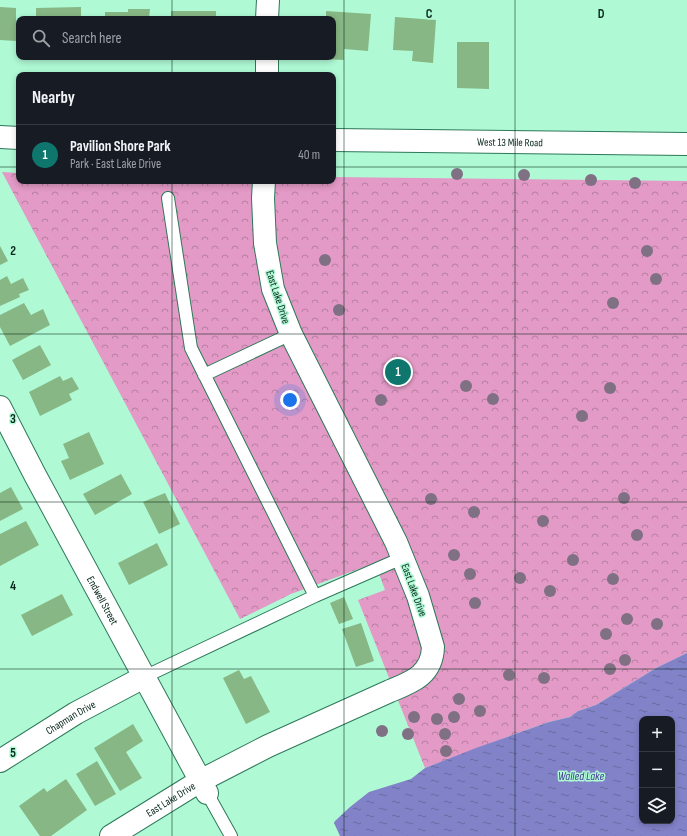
<!DOCTYPE html>
<html lang="en">
<head>
<meta charset="utf-8">
<style>
	:root { --surface:#171b24; --page:#242831; --text:#f1f3f6; --muted:#9ea1a6; --line:#363941; --accent:#0f766e }
	body { margin:0; font-family:"Sofia Sans Condensed",sans-serif; background:var(--page); color:var(--text) }
	.controls { position:absolute; right:12px; bottom:12px; display:grid; overflow:hidden; border-radius:8px; box-shadow:0 2px 6px #0003 }
	.controls button { width:36px; height:36px; display:grid; place-items:center; padding:0; border:0; border-bottom:1px solid var(--line); background:var(--surface); color:var(--text); font:20px sans-serif }
	.you { position:absolute; left:290px; top:400px; width:14px; height:14px; margin:-10px; border:3px solid #fff; border-radius:50%; background:#1a73e8; box-shadow:0 0 0 6px #1a73e833 }
	.badge { display:grid; place-items:center; width:26px; height:26px; border-radius:50%; background:var(--accent); color:#fff; font-size:13px; font-weight:700 }
	.pin { position:absolute; translate:-50% -50%; border:2px solid #fff; box-shadow:0 1px 4px #0006 }
	.list { margin:0; padding:0; list-style:none }
	h2 { display:flex; justify-content:space-between; align-items:center; height:52px; margin:0; padding:0 16px; font-size:17px }
	h2 small { font-size:13px; font-weight:400; color:var(--muted) }
	.list li { display:grid; grid-template-columns:26px 1fr auto; gap:12px; align-items:center; box-sizing:border-box; height:60px; padding:0 16px; border-top:1px solid var(--line) }
	.list b { display:block; font-size:15px; white-space:nowrap }
	.list p { margin:0; font-size:13px; white-space:nowrap; color:var(--muted) }
	.list em { font-size:13px; font-style:normal; color:var(--muted) }
	.icon { flex:none; width:22px; height:22px; fill:none; stroke:currentColor; stroke-width:2; stroke-linecap:round; stroke-linejoin:round }
	.map { position:relative; flex:none; width:687px; height:836px; overflow:hidden }
	.search { position:absolute; background:var(--surface); box-shadow:0 2px 6px #0003; left:16px; top:16px; width:320px; height:44px; display:flex; align-items:center; gap:10px; box-sizing:border-box; padding:0 14px; border-radius:8px; color:var(--muted); font-size:15px }
	.panel { position:absolute; background:var(--surface); box-shadow:0 2px 6px #0003; left:16px; top:72px; width:320px; height:112px; border-radius:8px }
	.map>svg:first-child { display:block }
	.forest { fill:url(#forest-crowns) }
	.water { fill:url(#water-ripples); fill-rule:evenodd }
	.building { fill:#87b784 }
	.lines { fill:none; stroke-linecap:round; stroke-linejoin:round }
	.service-casing { stroke:#2e7859; stroke-width:14 }
	.minor-casing { stroke:#2e7859; stroke-width:24 }
	.tertiary-casing { stroke:#2e7859; stroke-width:24 }
	.service { stroke:#fff; stroke-width:12 }
	.minor { stroke:#fff; stroke-width:22 }
	.tertiary { stroke:#fff; stroke-width:22 }
	.tree { fill:#807084 }
	.grid { fill:none; stroke:#09281c; stroke-width:1; stroke-opacity:0.55 }
	.labels { text-anchor:middle; dominant-baseline:central; stroke-width:3; stroke-linejoin:round; paint-order:stroke }
	.street-label { font-size:11px; fill:#09281c; stroke:#aff9d5 }
	.water-label { font-size:12px; font-style:italic; fill:#453d93; stroke:#aff9d5 }
	.grid-label { font-size:13px; text-anchor:middle; font-weight:bold; fill:#09281c; stroke:#aff9d5; stroke-width:3; stroke-linejoin:round; paint-order:stroke }
</style>
</head>
<body>
<div class="map">
<svg width="687" height="836" viewBox="0 0 687 836">
	<defs>
		<pattern id="forest-crowns" width="20" height="18" patternUnits="userSpaceOnUse"><rect width="20" height="18" fill="#e39ac6"/><path d="M2 6a3 3 0 1 1 6 0M12 15a3 3 0 1 1 6 0" fill="none" stroke="#b67ea0"/></pattern>
		<pattern id="water-ripples" width="26" height="14" patternUnits="userSpaceOnUse"><rect width="26" height="14" fill="#8282c9"/><path d="M2 4q2-2 4 0t4 0M15 11q2-2 4 0t4 0" fill="none" stroke="#696aa2"/></pattern>
	</defs>
	<rect width="100%" height="100%" fill="#aff9d5"/>
	<path class="forest" d="M 2,172 L 19,173 L 19,181 L 333,181 L 333,177 L 687,181 L 687,653 L 656,668 L 596,705 L 578,711 L 570,717 L 549,722 L 518,733 L 425,768 L 358,600 L 385,590 L 375,563 L 291,594 L 240,619 Z"/>
	<path class="water" d="M 687,653 L 687,836 L 340,836 L 334,823 L 335,821 L 350,807 L 369,792 L 411,779 L 425,768 L 476,748 L 549,722 L 570,717 L 578,711 L 596,705 L 656,668 ZM 642,719 L 672,719 L 672,821 L 642,821 Z"/>
	<path class="building" d="M 0,7 L 16,8 L 16,41 L 0,40 Z
		M 81,7 L 81,19 L 36,19 L 36,8 Z
		M 128,9 L 150,9 L 149,19 L 105,19 L 105,12 L 128,12 Z
		M 171,11 L 216,11 L 216,19 L 171,19 Z
		M 326,11 L 371,14 L 368,51 L 344,49 L 344,60 L 323,59 L 323,57 L 333,57 L 333,19 L 326,19 Z
		M 395,17 L 436,20 L 433,63 L 412,61 L 413,51 L 393,50 Z
		M 457,42 L 489,42 L 489,89 L 457,88 Z
		M 0,246 L 8,261 L 0,265 Z
		M 7,276 L 11,284 L 23,278 L 29,290 L 19,294 L 20,297 L 0,306 L 0,280 Z
		M 24,303 L 31,315 L 43,309 L 50,325 L 10,346 L 0,327 L 0,315 Z
		M 40,345 L 51,365 L 23,380 L 12,360 Z
		M 60,376 L 63,381 L 72,377 L 79,389 L 69,394 L 72,400 L 40,416 L 29,392 Z
		M 89,432 L 104,464 L 70,480 L 61,461 L 69,458 L 63,444 Z
		M 121,474 L 132,494 L 95,515 L 83,494 Z
		M 11,487 L 23,509 L 0,521 L 0,493 Z
		M 165,493 L 180,524 L 159,534 L 143,502 Z
		M 26,521 L 39,545 L 0,566 L 0,534 Z
		M 157,543 L 168,565 L 129,585 L 118,563 Z
		M 62,594 L 73,615 L 32,636 L 21,615 Z
		M 344,597 L 353,619 L 339,624 L 330,603 Z
		M 361,623 L 374,661 L 356,667 L 342,629 Z
		M 239,670 L 244,679 L 251,676 L 270,712 L 246,724 L 223,678 Z
		M 133,724 L 143,741 L 126,752 L 142,778 L 120,791 L 94,748 Z
		M 97,761 L 116,794 L 95,806 L 76,774 Z
		M 66,779 L 87,810 L 51,836 L 40,836 L 19,806 L 44,788 L 47,792 Z"/>
	<g class="lines">
		<g class="service-casing">
			<path id="service" d="M 168,198 L 191,348 L 315,596
				M 204,375 L 291,334
				M 144,677 L 315,596 L 402,558
				M 207,793 L 231,836"/>
		</g>
		<g class="minor-casing">
			<g id="minor">
				<path d="M 267,19 L 268,0"/>
				<path d="M 267,75 L 267,57"/>
				<path id="s1" d="M 0,407 L 35,475 L 207,793"/>
				<path id="s2" d="M 0,761 L 76,713 L 144,677"/>
				<path id="s3" d="M 111,836 L 200,781 L 268,746 L 390,691 C 412,682 432,675 433,647 L 418,596 L 396,542 L 291,334 L 273,289 L 265,243 L 263,198 L 264,181"/>
			</g>
		</g>
		<g class="tertiary-casing">
			<g id="tertiary">
				<path d="M 0,137 L 19,138"/>
				<path id="s4" d="M 333,140 L 687,144"/>
			</g>
		</g>
		<use href="#service" class="service"/>
		<use href="#minor" class="minor"/>
		<use href="#tertiary" class="tertiary"/>
	</g>
	<g class="tree">
		<circle cx="457" cy="174" r="6"/>
		<circle cx="524" cy="175" r="6"/>
		<circle cx="591" cy="180" r="6"/>
		<circle cx="635" cy="183" r="6"/>
		<circle cx="647" cy="251" r="6"/>
		<circle cx="325" cy="260" r="6"/>
		<circle cx="656" cy="279" r="6"/>
		<circle cx="613" cy="303" r="6"/>
		<circle cx="339" cy="310" r="6"/>
		<circle cx="466" cy="386" r="6"/>
		<circle cx="610" cy="388" r="6"/>
		<circle cx="493" cy="399" r="6"/>
		<circle cx="381" cy="400" r="6"/>
		<circle cx="582" cy="416" r="6"/>
		<circle cx="624" cy="498" r="6"/>
		<circle cx="431" cy="499" r="6"/>
		<circle cx="474" cy="512" r="6"/>
		<circle cx="543" cy="521" r="6"/>
		<circle cx="637" cy="535" r="6"/>
		<circle cx="454" cy="555" r="6"/>
		<circle cx="573" cy="560" r="6"/>
		<circle cx="470" cy="574" r="6"/>
		<circle cx="520" cy="578" r="6"/>
		<circle cx="613" cy="579" r="6"/>
		<circle cx="550" cy="591" r="6"/>
		<circle cx="475" cy="603" r="6"/>
		<circle cx="627" cy="619" r="6"/>
		<circle cx="657" cy="624" r="6"/>
		<circle cx="606" cy="634" r="6"/>
		<circle cx="625" cy="660" r="6"/>
		<circle cx="610" cy="669" r="6"/>
		<circle cx="509" cy="675" r="6"/>
		<circle cx="544" cy="678" r="6"/>
		<circle cx="459" cy="699" r="6"/>
		<circle cx="480" cy="711" r="6"/>
		<circle cx="414" cy="717" r="6"/>
		<circle cx="454" cy="717" r="6"/>
		<circle cx="437" cy="719" r="6"/>
		<circle cx="382" cy="731" r="6"/>
		<circle cx="408" cy="734" r="6"/>
		<circle cx="445" cy="734" r="6"/>
		<circle cx="446" cy="751" r="6"/>
	</g>
	<path class="grid" d="M 172,0 L 172,19M 344,0 L 344,836M 515,0 L 515,836M 172,57 L 172,75M 0,167 L 19,167M 333,167 L 687,167M 172,181 L 172,836M 0,334 L 687,334M 0,502 L 687,502M 0,669 L 687,669"/>
	<g class="labels">
		<g class="street-label">
			<text stroke="none"><textPath href="#s4" startOffset="177">West 13 Mile Road</textPath></text>
			<text transform="translate(278 297) rotate(72)">East Lake Drive</text>
			<text transform="translate(414 590) rotate(70)">East Lake Drive</text>
			<text stroke="none"><textPath href="#s1" startOffset="219">Endwell Street</textPath></text>
			<text stroke="none"><textPath href="#s2" startOffset="83">Chapman Drive</textPath></text>
			<text stroke="none"><textPath href="#s3" startOffset="70">East Lake Drive</textPath></text>
		</g>
		<g class="water-label">
			<text x="581" y="776">Walled Lake</text>
		</g>
	</g>
	<g class="grid-label">
		<text x="429" y="18">C</text>
		<text x="601" y="18">D</text>
		<text x="13" y="255">2</text>
		<text x="13" y="423">3</text>
		<text x="13" y="590">4</text>
		<text x="13" y="757">5</text>
	</g>
</svg>
<div class="controls">
<button>+</button>
<button>−</button>
<button><svg class="icon" aria-label="layers" viewBox="0 0 24 24"><path d="M12 4l9 5-9 5-9-5zM3 14l9 5 9-5"/></svg></button>
</div>
<div class="you"></div>
<div class="pin badge" style="left:398px;top:372px">1</div>
<div class="search"><svg class="icon" aria-label="search" viewBox="0 0 24 24"><circle cx="10" cy="10" r="6"/><path d="M15 15l6 6"/></svg>Search here</div>
<section class="panel">
<h2>Nearby<small></small></h2>
<ul class="list">
<li><span class="badge">1</span><div><b>Pavilion Shore Park</b><p>Park · East Lake Drive</p></div><em>40 m</em></li>
</ul>
</section>
</div>
</body>
</html>
